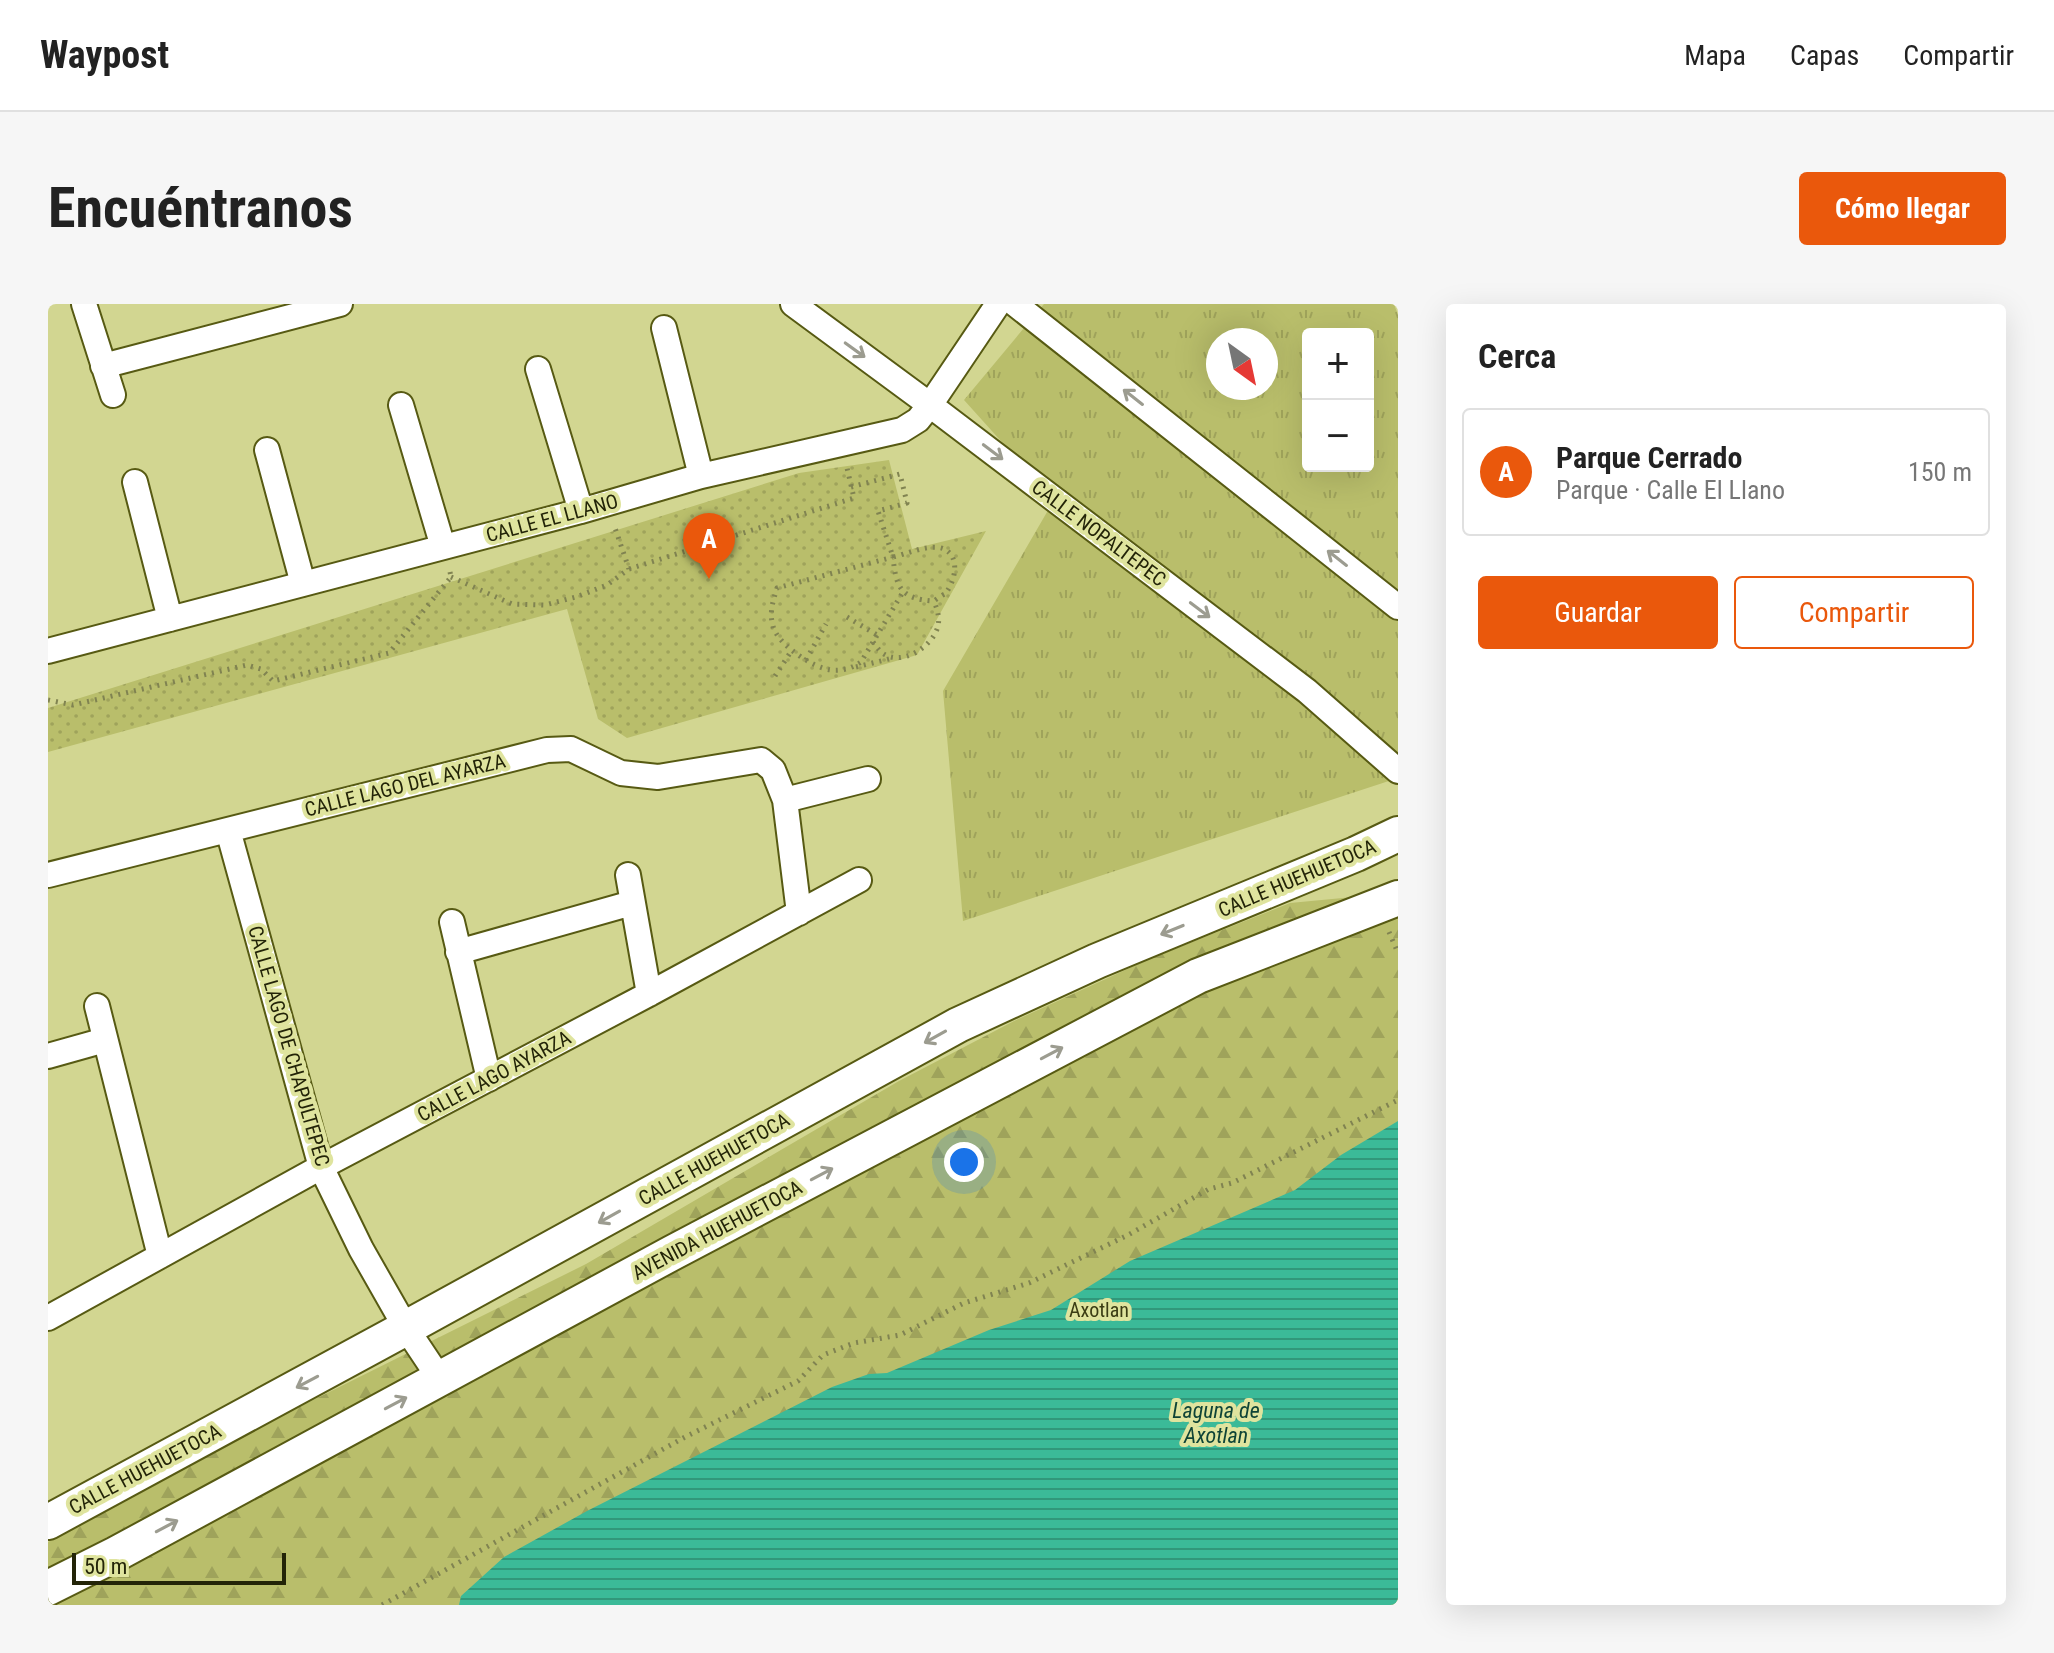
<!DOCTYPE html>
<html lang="es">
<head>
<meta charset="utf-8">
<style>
	:root { --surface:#fff; --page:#f6f6f6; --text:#222; --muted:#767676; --line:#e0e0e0; --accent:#ea580c }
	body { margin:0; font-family:"Roboto Condensed",sans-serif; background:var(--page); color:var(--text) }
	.controls { position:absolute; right:24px; top:24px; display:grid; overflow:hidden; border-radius:8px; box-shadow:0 8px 32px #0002 }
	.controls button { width:72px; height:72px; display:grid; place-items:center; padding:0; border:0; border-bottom:2px solid var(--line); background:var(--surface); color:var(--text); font:40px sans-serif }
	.compass { position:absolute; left:1158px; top:24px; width:72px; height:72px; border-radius:50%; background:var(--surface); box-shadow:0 8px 32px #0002; rotate:147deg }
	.scale { position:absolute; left:24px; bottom:20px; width:214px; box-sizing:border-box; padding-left:8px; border:4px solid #232408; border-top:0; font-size:22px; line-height:28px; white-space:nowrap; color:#232408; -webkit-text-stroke:6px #dfe49e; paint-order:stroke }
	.you { position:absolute; left:916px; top:858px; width:28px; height:28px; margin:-20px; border:6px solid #fff; border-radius:50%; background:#1a73e8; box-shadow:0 0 0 12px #1a73e833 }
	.badge { display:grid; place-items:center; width:52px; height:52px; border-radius:50%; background:var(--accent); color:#fff; font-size:26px; font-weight:700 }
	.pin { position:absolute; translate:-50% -66px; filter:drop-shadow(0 2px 4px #0008) }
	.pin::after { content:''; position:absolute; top:42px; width:28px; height:24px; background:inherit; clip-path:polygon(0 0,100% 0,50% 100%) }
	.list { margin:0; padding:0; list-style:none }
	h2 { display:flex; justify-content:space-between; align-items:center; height:104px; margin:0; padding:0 32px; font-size:34px }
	h2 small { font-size:26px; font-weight:400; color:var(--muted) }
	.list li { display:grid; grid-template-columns:52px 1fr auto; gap:24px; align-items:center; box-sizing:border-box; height:128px; margin:0 16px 16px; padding:0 16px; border:2px solid var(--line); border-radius:8px }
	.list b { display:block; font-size:30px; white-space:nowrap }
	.list p { margin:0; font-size:26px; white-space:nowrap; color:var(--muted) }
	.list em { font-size:26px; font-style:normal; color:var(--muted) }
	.actions { display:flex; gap:16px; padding:24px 32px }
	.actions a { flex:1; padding:18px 0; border:2px solid var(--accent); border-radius:8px; text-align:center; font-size:28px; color:var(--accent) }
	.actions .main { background:var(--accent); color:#fff }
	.map { position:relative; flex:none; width:1350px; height:1301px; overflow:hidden; border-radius:8px }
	header { display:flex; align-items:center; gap:48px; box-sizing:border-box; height:112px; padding:0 40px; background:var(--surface); border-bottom:2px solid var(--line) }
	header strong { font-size:38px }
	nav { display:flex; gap:44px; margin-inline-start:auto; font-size:28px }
	.intro { display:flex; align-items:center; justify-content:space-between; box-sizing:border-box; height:192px; padding:0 48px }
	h1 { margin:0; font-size:56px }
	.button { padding:20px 36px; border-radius:8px; background:var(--accent); color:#fff; font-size:28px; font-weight:700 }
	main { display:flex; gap:48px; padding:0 48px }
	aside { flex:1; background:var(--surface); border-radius:8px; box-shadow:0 8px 32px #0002 }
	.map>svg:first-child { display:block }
	.grass { fill:url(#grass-tufts); fill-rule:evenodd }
	.forest { fill:url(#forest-firs) }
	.park { fill:url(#park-dots) }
	.water { fill:url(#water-rules) }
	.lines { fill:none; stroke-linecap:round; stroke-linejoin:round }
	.street-casing { stroke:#575a13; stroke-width:28 }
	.secondary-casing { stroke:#575a13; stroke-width:38 }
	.path { stroke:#808351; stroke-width:5; stroke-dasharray:2 6; stroke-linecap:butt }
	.street { stroke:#fff; stroke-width:24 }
	.secondary { stroke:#fff; stroke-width:34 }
	.oneway { stroke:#9c9c90 }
	.labels { text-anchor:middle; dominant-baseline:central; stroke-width:8; stroke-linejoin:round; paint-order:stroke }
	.street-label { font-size:20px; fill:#232408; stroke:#dfe49e }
	.park-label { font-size:20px; fill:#3b3d14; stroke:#dfe49e }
	.water-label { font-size:22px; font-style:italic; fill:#0e4436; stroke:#dfe49e }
</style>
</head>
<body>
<header>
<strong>Waypost</strong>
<nav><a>Mapa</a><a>Capas</a><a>Compartir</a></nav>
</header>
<div class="intro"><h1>Encuéntranos</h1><a class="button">Cómo llegar</a></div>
<main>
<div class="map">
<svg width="1350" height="1301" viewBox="0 0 1350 1301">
	<defs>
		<pattern id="grass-tufts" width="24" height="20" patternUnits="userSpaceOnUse" patternTransform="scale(2)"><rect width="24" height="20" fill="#b9be6b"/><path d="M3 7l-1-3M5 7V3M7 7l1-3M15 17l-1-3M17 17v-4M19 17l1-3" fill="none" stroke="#9fa35b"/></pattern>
		<pattern id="forest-firs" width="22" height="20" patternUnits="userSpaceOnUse" patternTransform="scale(2)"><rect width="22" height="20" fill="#b9be6b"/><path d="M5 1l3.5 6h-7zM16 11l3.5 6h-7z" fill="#9fa35b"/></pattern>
		<pattern id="park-dots" width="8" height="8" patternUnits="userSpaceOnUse" patternTransform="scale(2)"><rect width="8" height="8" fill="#b9be6b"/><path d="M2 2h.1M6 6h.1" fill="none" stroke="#9fa35b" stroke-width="1.8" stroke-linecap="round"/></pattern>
		<pattern id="water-rules" width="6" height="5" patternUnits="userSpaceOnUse" patternTransform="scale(2)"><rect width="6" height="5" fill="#3bba98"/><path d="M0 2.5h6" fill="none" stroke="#31977a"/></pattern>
	</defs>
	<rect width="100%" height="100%" fill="#d2d691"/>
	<path class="grass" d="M 996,0 L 1346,0 L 1350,11 L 1350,474 L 915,617 L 895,387 L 1006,196 L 916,96 ZM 1260,30 L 1320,30 L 1320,162 L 1260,162 ZM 1170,36 L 1218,36 L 1218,84 L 1170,84 Z"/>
	<path class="forest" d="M 1305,593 L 1350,596 L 1350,1301 L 0,1301 L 0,1238 L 87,1192 L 231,1113 L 538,960 L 851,777 L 966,717 L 1099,656 L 1242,599 Z"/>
	<path class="park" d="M 841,156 L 864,245 L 938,227 L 869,351 L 579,434 L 550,415 L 519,305 L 0,448 L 0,404 L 751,169 Z"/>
	<path class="water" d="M 1350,817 L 1350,1301 L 411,1301 L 413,1292 L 456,1253 L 539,1207 L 784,1083 L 821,1070 L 839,1069 L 941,1026 L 1003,1006 L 1082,957 L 1247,886 L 1293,851 Z"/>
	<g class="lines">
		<g class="street-casing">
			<path id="street" d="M 36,0 L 65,91
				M 745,0 L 882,101 L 1259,387 L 1350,467
				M 967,0 L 1350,303
				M 616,24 L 653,172
				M 55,62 L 292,0
				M 490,65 L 533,207
				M 353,101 L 395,243
				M 219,146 L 255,280
				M 87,178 L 122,315
				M 0,347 L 533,207 L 653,172 L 854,126 L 870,116 L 882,101 L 950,0
				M 737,496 L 820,475
				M 180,526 L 273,863 L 313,945 L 358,1024 L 392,1075
				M 0,571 L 499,446 L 523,445 L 573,469 L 610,473 L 713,456 L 725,466 L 737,496 L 751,609
				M 580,571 L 601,690
				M 404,618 L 441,775
				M 410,648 L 584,599
				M 49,702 L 112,952
				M 0,752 L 57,736
				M 0,1014 L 273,863 L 601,690 L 811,576"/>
		</g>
		<g class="secondary-casing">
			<path id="secondary" d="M 0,1218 L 358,1024 L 910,721 L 1049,657 L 1308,550 L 1350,530
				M 0,1284 L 68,1250 L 624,949 L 1150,672 L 1350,594"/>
		</g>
		<path class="path" d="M 803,183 L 852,170 L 859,199 L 830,207 L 845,253 C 859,250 882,239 896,245 C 913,253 907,278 897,290 C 896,290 887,296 886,297 C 852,295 848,283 845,253 L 729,284 C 725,297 721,309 725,322 C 729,340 765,364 783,366 C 795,367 804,364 813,358 L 855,288
			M 581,265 L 806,194 L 799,164
			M 403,273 L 464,300 L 497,301 L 528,293 L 559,281 L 581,265 L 566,221
			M 799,313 L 829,331
			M 825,338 C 828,342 830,345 833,348 C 852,364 885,343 890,322 C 892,313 889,305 886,297
			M 758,356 L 778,320
			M 808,363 L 845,354
			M 727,372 L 744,346
			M 0,396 L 25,401 L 199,361 L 213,365 L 225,377 L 341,349 L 403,273 L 402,268
			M 1341,628 L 1350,649
			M 334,1301 L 637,1133 L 750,1077 L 775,1051 L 806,1039 L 852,1031 L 916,999 L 981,979 L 1080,931 L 1161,885 L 1184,879 L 1350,796"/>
		<use href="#street" class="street"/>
		<use href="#secondary" class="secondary"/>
	</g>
	<defs><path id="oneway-shaft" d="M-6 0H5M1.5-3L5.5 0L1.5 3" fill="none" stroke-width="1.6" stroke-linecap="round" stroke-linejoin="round" transform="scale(2)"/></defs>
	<g class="oneway">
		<use href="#oneway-shaft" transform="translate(807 46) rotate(36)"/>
		<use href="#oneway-shaft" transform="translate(1085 93) rotate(-142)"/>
		<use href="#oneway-shaft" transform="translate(945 148) rotate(37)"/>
		<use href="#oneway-shaft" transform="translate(1289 254) rotate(-142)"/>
		<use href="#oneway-shaft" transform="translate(1152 306) rotate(37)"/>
		<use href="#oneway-shaft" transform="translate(1124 626) rotate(158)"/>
		<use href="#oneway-shaft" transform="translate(887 733) rotate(151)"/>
		<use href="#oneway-shaft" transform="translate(1004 749) rotate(-28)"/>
		<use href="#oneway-shaft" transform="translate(774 870) rotate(-28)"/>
		<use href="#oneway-shaft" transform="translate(561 913) rotate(151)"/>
		<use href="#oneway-shaft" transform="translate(259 1078) rotate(152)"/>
		<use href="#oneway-shaft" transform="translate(348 1099) rotate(-28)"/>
		<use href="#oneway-shaft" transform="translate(119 1222) rotate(-28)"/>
	</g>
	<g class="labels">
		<g class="street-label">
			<text transform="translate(504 214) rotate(-15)">CALLE EL LLANO</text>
			<text transform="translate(1051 229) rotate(37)">CALLE NOPALTEPEC</text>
			<text transform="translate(357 481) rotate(-14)">CALLE LAGO DEL AYARZA</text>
			<text transform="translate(1249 574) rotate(-23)">CALLE HUEHUETOCA</text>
			<text transform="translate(241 742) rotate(74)">CALLE LAGO DE CHAPULTEPEC</text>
			<text transform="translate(446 772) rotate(-28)">CALLE LAGO AYARZA</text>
			<text transform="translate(666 855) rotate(-29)">CALLE HUEHUETOCA</text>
			<text transform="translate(669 926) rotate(-28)">AVENIDA HUEHUETOCA</text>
			<text transform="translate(97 1165) rotate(-28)">CALLE HUEHUETOCA</text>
		</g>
		<g class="park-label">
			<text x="1051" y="1006">Axotlan</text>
		</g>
		<g class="water-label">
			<text x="1168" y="1106">Laguna de<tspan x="1168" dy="25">Axotlan</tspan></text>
		</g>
	</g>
</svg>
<div class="controls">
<button>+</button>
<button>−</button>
</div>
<svg class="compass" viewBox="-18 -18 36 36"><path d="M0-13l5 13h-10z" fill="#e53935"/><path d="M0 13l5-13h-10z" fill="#767676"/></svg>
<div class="scale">50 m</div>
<div class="you"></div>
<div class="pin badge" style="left:661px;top:275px">A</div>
</div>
<aside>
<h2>Cerca<small></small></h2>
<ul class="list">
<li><span class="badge">A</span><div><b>Parque Cerrado</b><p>Parque · Calle El Llano</p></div><em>150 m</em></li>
</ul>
<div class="actions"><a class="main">Guardar</a><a>Compartir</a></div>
</aside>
</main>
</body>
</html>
